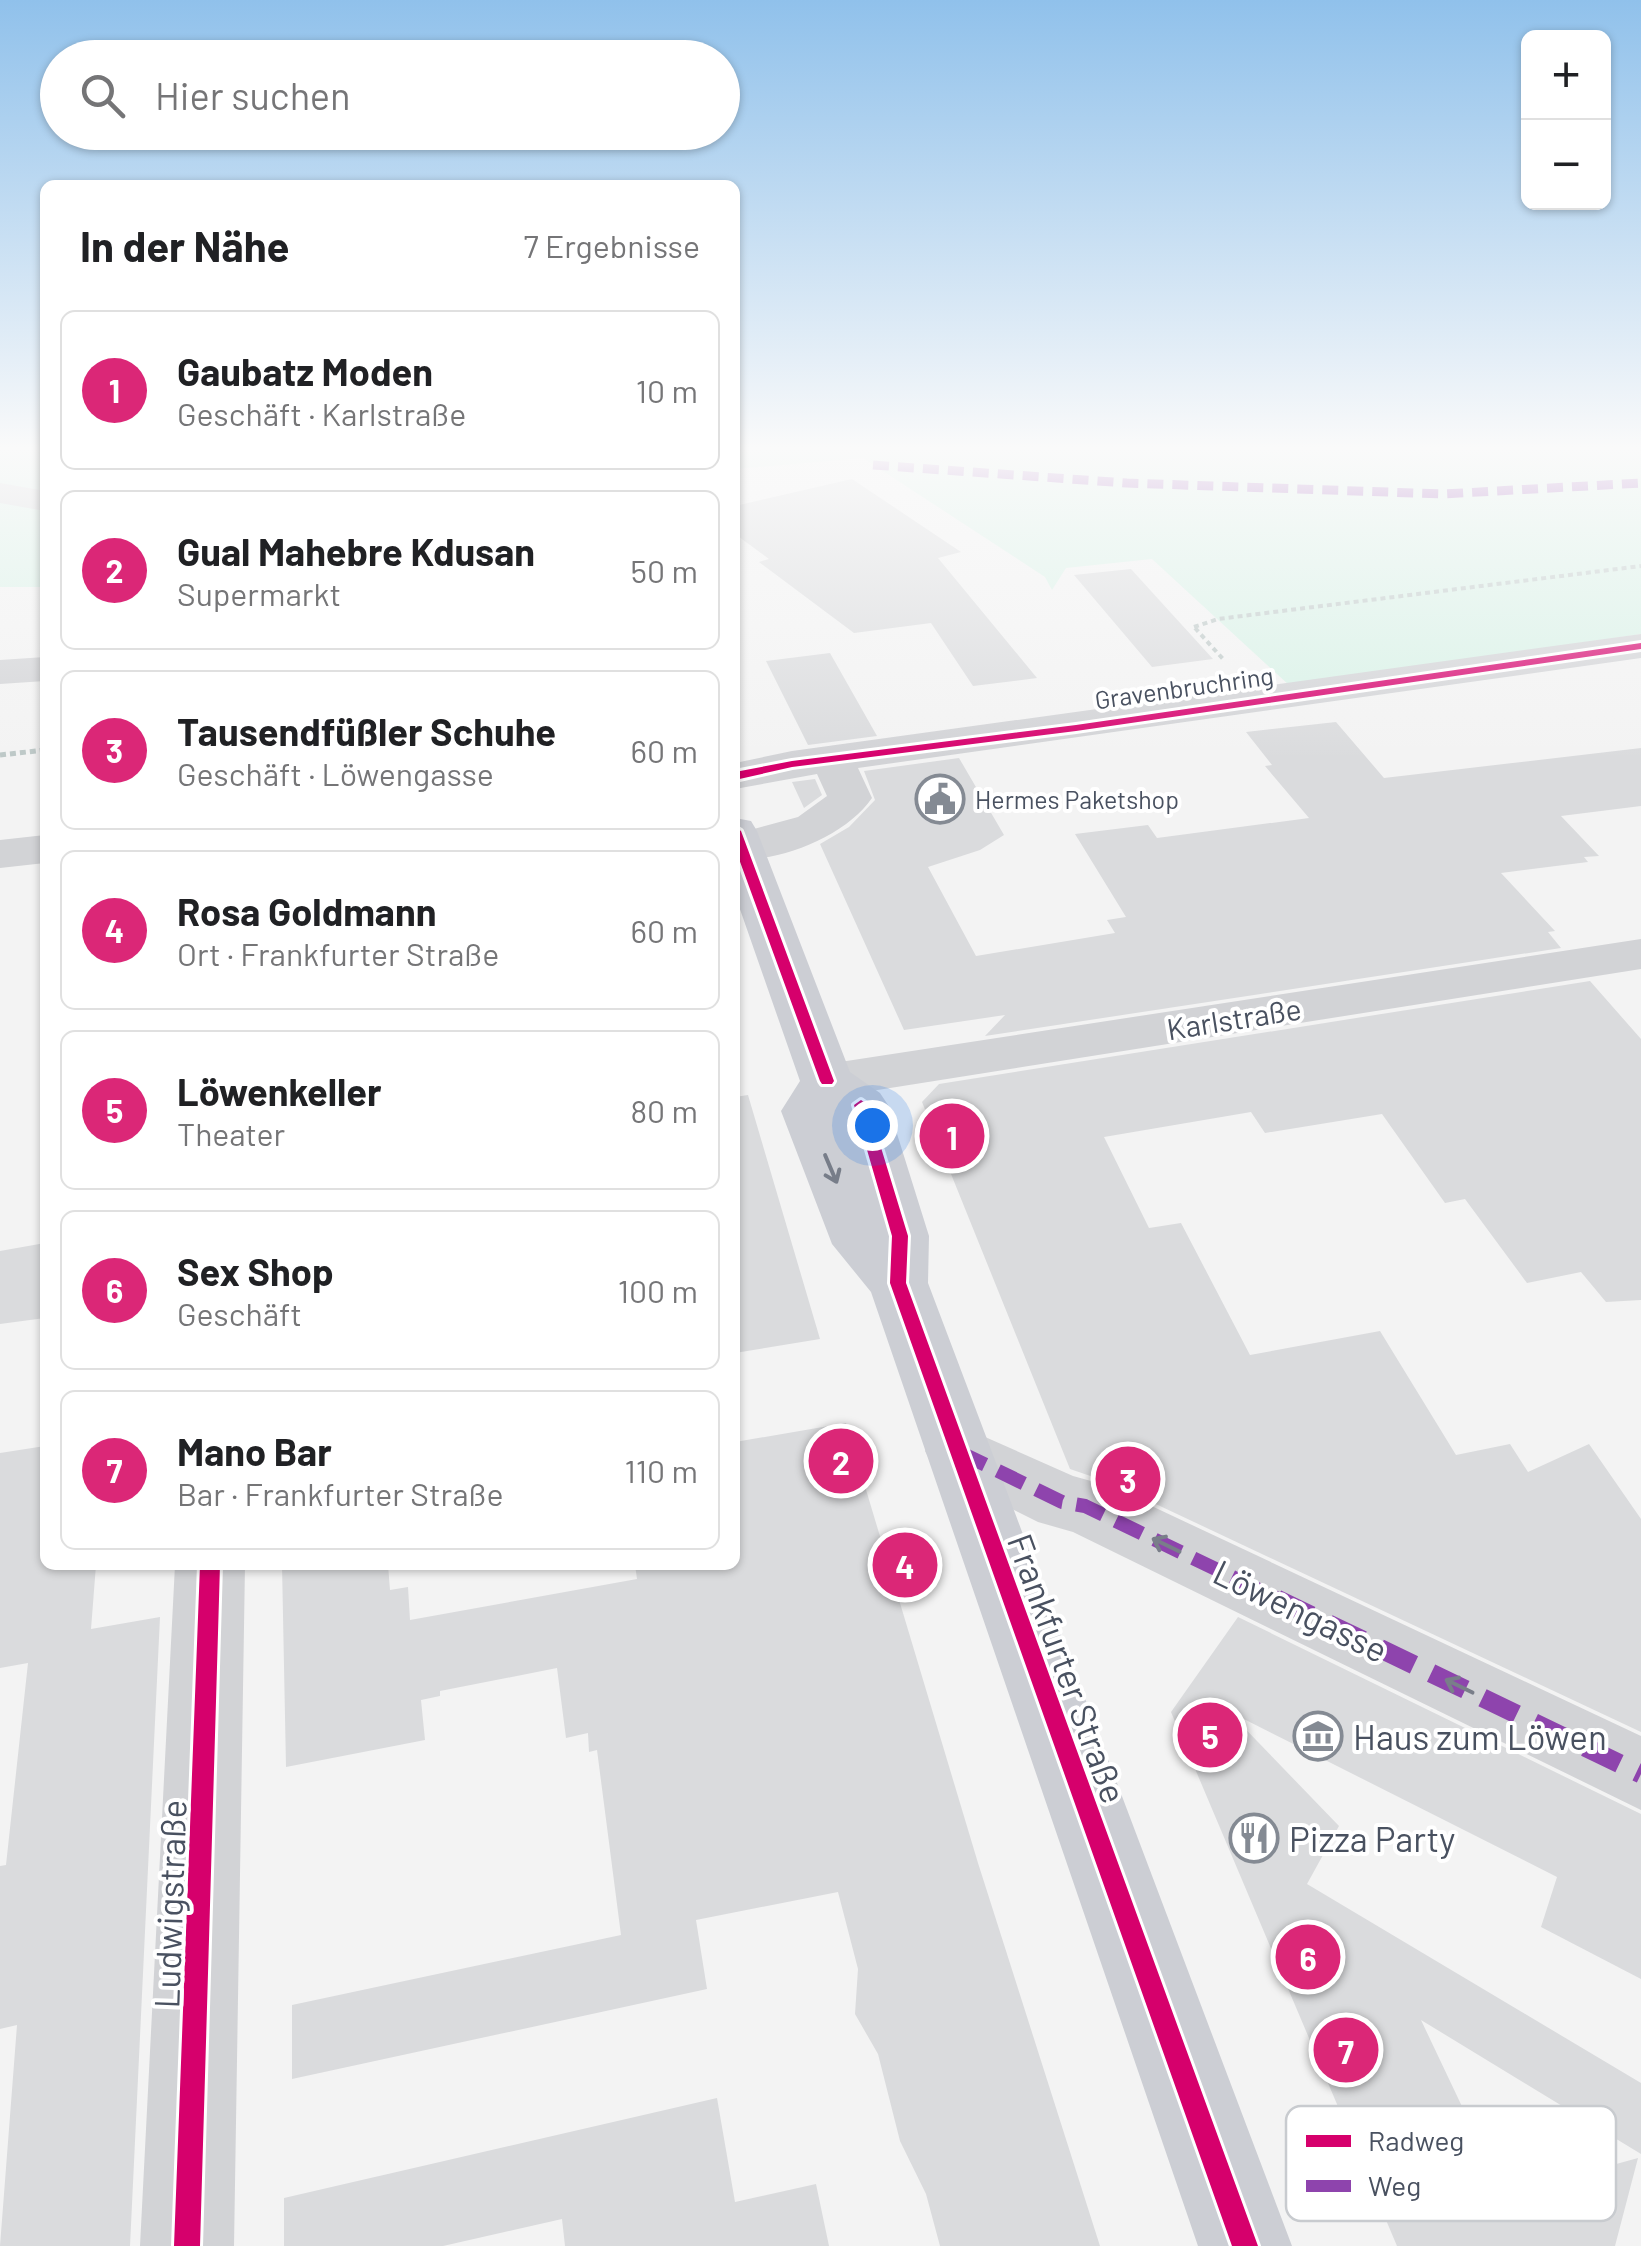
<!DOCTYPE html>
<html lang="de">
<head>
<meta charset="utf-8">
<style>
	:root { --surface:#fff; --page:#f2f2f2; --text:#202124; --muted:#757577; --line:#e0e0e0; --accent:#db2777 }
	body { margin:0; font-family:Barlow,sans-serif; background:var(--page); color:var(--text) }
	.controls { position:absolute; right:30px; top:30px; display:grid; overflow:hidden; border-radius:15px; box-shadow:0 2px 8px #0004 }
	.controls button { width:90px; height:90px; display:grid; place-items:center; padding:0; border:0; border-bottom:2px solid var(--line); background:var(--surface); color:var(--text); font:50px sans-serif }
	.you { position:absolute; left:872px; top:1125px; width:35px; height:35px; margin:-25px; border:8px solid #fff; border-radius:50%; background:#1a73e8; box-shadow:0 0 0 15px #1a73e833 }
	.badge { display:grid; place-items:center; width:65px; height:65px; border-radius:50%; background:var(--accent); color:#fff; font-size:32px; font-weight:700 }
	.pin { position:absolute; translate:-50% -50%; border:5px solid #fff; box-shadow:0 2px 10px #0006 }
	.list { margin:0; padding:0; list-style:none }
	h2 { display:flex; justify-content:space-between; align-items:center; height:130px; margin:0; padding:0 40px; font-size:42px }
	h2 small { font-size:32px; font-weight:400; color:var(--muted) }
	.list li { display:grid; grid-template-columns:65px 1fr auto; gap:30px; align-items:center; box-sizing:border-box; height:160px; margin:0 20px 20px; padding:0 20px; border:2px solid var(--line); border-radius:15px }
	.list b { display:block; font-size:38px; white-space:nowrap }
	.list p { margin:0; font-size:32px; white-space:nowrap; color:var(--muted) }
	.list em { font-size:32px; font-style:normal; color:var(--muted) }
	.icon { flex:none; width:55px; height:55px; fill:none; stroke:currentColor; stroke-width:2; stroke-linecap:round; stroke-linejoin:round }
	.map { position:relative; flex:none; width:1641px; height:2246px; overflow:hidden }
	.search { position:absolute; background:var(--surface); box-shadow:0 2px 8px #0004; left:40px; top:40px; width:700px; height:110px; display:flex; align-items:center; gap:25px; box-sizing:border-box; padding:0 35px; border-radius:55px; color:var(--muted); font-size:38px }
	.panel { position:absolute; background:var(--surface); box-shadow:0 2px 8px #0004; left:40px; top:180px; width:700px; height:1390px; border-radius:15px }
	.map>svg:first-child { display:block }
	.green { fill:#d8f2e7 }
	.building { fill:#dadbdd }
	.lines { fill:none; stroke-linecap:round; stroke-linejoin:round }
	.path-far1 { stroke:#bdc8c7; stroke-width:4; stroke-dasharray:5 4; stroke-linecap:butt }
	.path { stroke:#bdc8c7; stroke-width:5; stroke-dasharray:6 4; stroke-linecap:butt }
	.minor { fill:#d2d3d6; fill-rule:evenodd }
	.major { fill:#ccced4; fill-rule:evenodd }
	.quiet-far2 { stroke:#8e44ad; stroke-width:9; stroke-dasharray:16 9; stroke-linecap:butt }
	.quiet-far1 { stroke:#8e44ad; stroke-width:14; stroke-dasharray:29 14; stroke-linecap:butt }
	.quiet { stroke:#8e44ad; stroke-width:19; stroke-dasharray:38 19; stroke-linecap:butt }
	.cycleway-casing { stroke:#fff; stroke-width:6 }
	.cycleway { fill:#d6006c; fill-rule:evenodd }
	.oneway { stroke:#777d89 }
	.oneway2 { stroke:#797e89 }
	.labels { text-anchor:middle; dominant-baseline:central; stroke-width:8; stroke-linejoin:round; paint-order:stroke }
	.far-street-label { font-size:25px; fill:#495160; stroke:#fff }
	.far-poi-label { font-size:25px; fill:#495160; stroke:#fff; text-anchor:start }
	.street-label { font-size:30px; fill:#495160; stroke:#fff }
	.near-street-label { font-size:35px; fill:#495160; stroke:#fff }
	.near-poi-label { font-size:35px; fill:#495160; stroke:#fff; text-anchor:start }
	.key { fill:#fff; stroke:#c8cbcf; stroke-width:2.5 }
	.key-label { font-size:28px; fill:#495160 }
</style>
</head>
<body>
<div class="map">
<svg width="1641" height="2246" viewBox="0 0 1641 2246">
	<rect width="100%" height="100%" fill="#f3f3f3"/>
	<path class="green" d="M 0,445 L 45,445 L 45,587 L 0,587 Z
		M 735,445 L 1641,445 L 1641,634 L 1290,686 L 1152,559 L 1066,568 L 1052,590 L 1045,577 L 863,458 L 735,469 Z"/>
	<path class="building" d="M 852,479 L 961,552 L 938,558 L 1037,678 L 973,686 L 931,623 L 854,633 L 759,562 L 769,559 L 735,534 L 735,506 Z
		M 1131,569 L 1171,613 L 1213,659 L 1152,667 L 1074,575 Z
		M 830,653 L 877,736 L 808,745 L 766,661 Z
		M 1336,722 L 1384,778 L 1641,748 L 1641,806 L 1561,816 L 1599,856 L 1584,857 L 1588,862 L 1501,873 L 1555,931 L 1548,932 L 1561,948 L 985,1036 L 1005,1015 L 904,1030 L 820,844 L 849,827 L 875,800 L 864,771 L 959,758 L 1004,835 L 980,850 L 928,867 L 976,956 L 1115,933 L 1107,920 L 1126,917 L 1075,834 L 1148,825 L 1157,838 L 1309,818 L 1265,766 L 1272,765 L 1246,732 Z
		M 815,779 L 822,795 L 804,808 L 792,782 Z
		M 1590,981 L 1641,1039 L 1641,1300 L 1606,1302 L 1581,1272 L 1527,1283 L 1465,1199 L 1445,1203 L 1382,1114 L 1265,1133 L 1251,1112 L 1104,1137 L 1149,1228 L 1181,1223 L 1250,1355 L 1380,1331 L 1456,1455 L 1510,1444 L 1528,1472 L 1589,1444 L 1641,1519 L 1641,1732 L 1111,1483 L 1070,1469 L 922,1102 L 939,1084 Z
		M 748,1095 L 820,1339 L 735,1353 L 735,1097 Z
		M 45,1243 L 45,1318 L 0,1324 L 0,1251 Z
		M 846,1423 L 978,1863 L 1100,2246 L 940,2246 L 926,2194 L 900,2141 L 878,2054 L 855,2014 L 858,1969 L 838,1892 L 696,1920 L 707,1989 L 292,2079 L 292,2005 L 621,1935 L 597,1750 L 589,1752 L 588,1733 L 566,1738 L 557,1668 L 440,1691 L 440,1696 L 421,1700 L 425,1740 L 286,1767 L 282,1565 L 388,1565 L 390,1590 L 408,1587 L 410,1620 L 637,1579 L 635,1565 L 735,1565 L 735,1442 Z
		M 45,1446 L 45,1565 L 96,1565 L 91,1629 L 160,1617 L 130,2246 L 0,2246 L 17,2025 L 0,2029 L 0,1866 L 6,1865 L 28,1663 L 0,1668 L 0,1453 Z
		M 1238,1617 L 1641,1814 L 1641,1979 L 1541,1927 L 1557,1877 L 1228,1711 L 1339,1826 L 1307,1884 L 1641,2083 L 1641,2154 L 1421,2020 L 1504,2195 L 1638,2158 L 1615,2246 L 1397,2246 L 1171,1712 Z
		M 717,2098 L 735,2202 L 816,2184 L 829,2246 L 565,2246 L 562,2219 L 443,2246 L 284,2246 L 284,2198 Z"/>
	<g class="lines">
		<path class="path-far1" d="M 1194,627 L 1218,619 L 1641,566
			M 1195,628 L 1223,659"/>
		<path class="path" d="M 0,755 L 45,750"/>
		<path class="minor" d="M 0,483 L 45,491 L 45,511 L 0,503 Z
			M 1641,634 L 1641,658 L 858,768 L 872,798 C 847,835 779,864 735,858 L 735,834 L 798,817 L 827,796 L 817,774 L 735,789 L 735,763 L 792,751 Z
			M 45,657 L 45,681 L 0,684 L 0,660 Z
			M 45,835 L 45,863 L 0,868 L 0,840 Z
			M 1641,939 L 1641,969 L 827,1098 L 808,1093 L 800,1081 L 808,1069 L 827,1064 Z
			M 958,1425 L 1073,1476 L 1109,1486 L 1641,1736 L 1641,1810 L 1073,1532 L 1038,1522 L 935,1470 L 925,1451 L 935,1432 Z
			M 175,1565 L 245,1565 L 234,2246 L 140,2246 Z"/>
		<path class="major" d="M 735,818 L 751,821 L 757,831 L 850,1072 L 880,1093 L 888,1105 L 929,1236 L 928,1283 L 1292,2246 L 1198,2246 L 871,1292 L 832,1244 L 781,1111 L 800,1081 L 735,895 Z"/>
		<path class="quiet-far2" d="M 873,465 L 1127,483 L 1443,494 L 1641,483"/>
		<path class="quiet-far1" d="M 959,1452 L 1062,1502 L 1085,1506 L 1282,1601"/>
		<path class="quiet" d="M 1277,1599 L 1641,1774"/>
		<g class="cycleway-casing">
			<path id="cycleway" d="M 1641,643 L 1641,649 L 1076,731 L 792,767 L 735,780 L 735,772 L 792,761 L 1076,725 Z
				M 735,827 L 741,831 L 834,1081 L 832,1084 L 822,1084 L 820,1081 L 735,848 Z
				M 861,1100 L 868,1105 L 908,1236 L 906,1283 L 1258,2246 L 1232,2246 L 890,1283 L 892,1236 L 854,1105 Z
				M 200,1565 L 220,1565 L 200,2246 L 174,2246 Z"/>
		</g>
		<use href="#cycleway" class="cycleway"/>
	</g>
	<defs><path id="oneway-shaft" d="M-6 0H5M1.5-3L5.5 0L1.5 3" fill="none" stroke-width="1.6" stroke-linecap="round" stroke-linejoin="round" transform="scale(2.5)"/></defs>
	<use class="oneway" href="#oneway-shaft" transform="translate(831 1169) rotate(67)"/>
	<g class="oneway2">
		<use href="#oneway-shaft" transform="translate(1166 1545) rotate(-154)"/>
		<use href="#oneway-shaft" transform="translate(1459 1686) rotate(-154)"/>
	</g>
	<linearGradient id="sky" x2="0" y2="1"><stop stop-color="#90c1eb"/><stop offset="0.59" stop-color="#fafafa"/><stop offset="1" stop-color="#fafafa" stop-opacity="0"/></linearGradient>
	<rect width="1641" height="759" fill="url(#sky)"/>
	<defs>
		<g id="civic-ring" transform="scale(2.5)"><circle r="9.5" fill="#fff" stroke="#848a93" stroke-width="1.5"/><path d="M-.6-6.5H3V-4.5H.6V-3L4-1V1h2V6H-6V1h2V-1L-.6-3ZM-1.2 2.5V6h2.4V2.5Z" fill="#848a93"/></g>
		<g id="museum-ring" transform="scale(2.5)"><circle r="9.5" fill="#fff" stroke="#848a93" stroke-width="1.5"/><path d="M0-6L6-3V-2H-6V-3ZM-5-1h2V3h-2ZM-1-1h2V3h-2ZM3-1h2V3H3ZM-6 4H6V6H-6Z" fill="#848a93"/></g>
		<g id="restaurant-ring" transform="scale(2.5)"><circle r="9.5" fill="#fff" stroke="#848a93" stroke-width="1.5"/><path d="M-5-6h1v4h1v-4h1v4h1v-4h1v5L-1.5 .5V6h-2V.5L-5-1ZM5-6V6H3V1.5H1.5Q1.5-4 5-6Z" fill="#848a93"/></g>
	</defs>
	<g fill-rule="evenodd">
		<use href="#civic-ring" x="940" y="799"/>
		<use href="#museum-ring" x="1318" y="1736"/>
		<use href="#restaurant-ring" x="1254" y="1838"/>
	</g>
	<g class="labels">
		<g class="far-street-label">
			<text transform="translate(1184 687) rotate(-8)">Gravenbruchring</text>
		</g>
		<g class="far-poi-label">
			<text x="975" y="799">Hermes Paketshop</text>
		</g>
		<g class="street-label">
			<text transform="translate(1234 1018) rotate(-9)">Karlstraße</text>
		</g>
		<g class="near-street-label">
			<text transform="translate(1301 1610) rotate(26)">Löwengasse</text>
			<text transform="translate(1068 1668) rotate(70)">Frankfurter Straße</text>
			<text transform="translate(169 1904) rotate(-88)">Ludwigstraße</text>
		</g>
		<g class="near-poi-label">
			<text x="1353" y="1736">Haus zum Löwen</text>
			<text x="1289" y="1838">Pizza Party</text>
		</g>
	</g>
	<rect x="1286" y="2106" width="330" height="115" rx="15" class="key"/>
	<rect x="1306" y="2135" width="45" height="12" fill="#d6006c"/>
	<rect x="1306" y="2180" width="45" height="12" fill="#8e44ad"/>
	<g class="key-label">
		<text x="1368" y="2151">Radweg</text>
		<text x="1368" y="2196">Weg</text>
	</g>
</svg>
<div class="controls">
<button>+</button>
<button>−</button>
</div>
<div class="you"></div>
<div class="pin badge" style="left:952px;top:1136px">1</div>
<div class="pin badge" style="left:841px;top:1461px">2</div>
<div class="pin badge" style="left:1128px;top:1479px">3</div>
<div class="pin badge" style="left:905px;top:1565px">4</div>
<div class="pin badge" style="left:1210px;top:1735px">5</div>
<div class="pin badge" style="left:1308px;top:1957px">6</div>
<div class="pin badge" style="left:1346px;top:2050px">7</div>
<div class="search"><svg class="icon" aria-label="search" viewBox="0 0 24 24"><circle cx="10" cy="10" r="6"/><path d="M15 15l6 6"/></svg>Hier suchen</div>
<section class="panel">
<h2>In der Nähe<small>7 Ergebnisse</small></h2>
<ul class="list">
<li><span class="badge">1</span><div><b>Gaubatz Moden</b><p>Geschäft · Karlstraße</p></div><em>10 m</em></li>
<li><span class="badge">2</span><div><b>Gual Mahebre Kdusan</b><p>Supermarkt</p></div><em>50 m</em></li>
<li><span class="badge">3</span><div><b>Tausendfüßler Schuhe</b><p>Geschäft · Löwengasse</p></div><em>60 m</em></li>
<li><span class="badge">4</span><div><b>Rosa Goldmann</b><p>Ort · Frankfurter Straße</p></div><em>60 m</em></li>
<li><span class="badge">5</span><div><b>Löwenkeller</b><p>Theater</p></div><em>80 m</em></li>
<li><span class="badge">6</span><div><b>Sex Shop</b><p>Geschäft</p></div><em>100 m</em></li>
<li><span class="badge">7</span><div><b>Mano Bar</b><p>Bar · Frankfurter Straße</p></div><em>110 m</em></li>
</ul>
</section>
</div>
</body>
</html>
